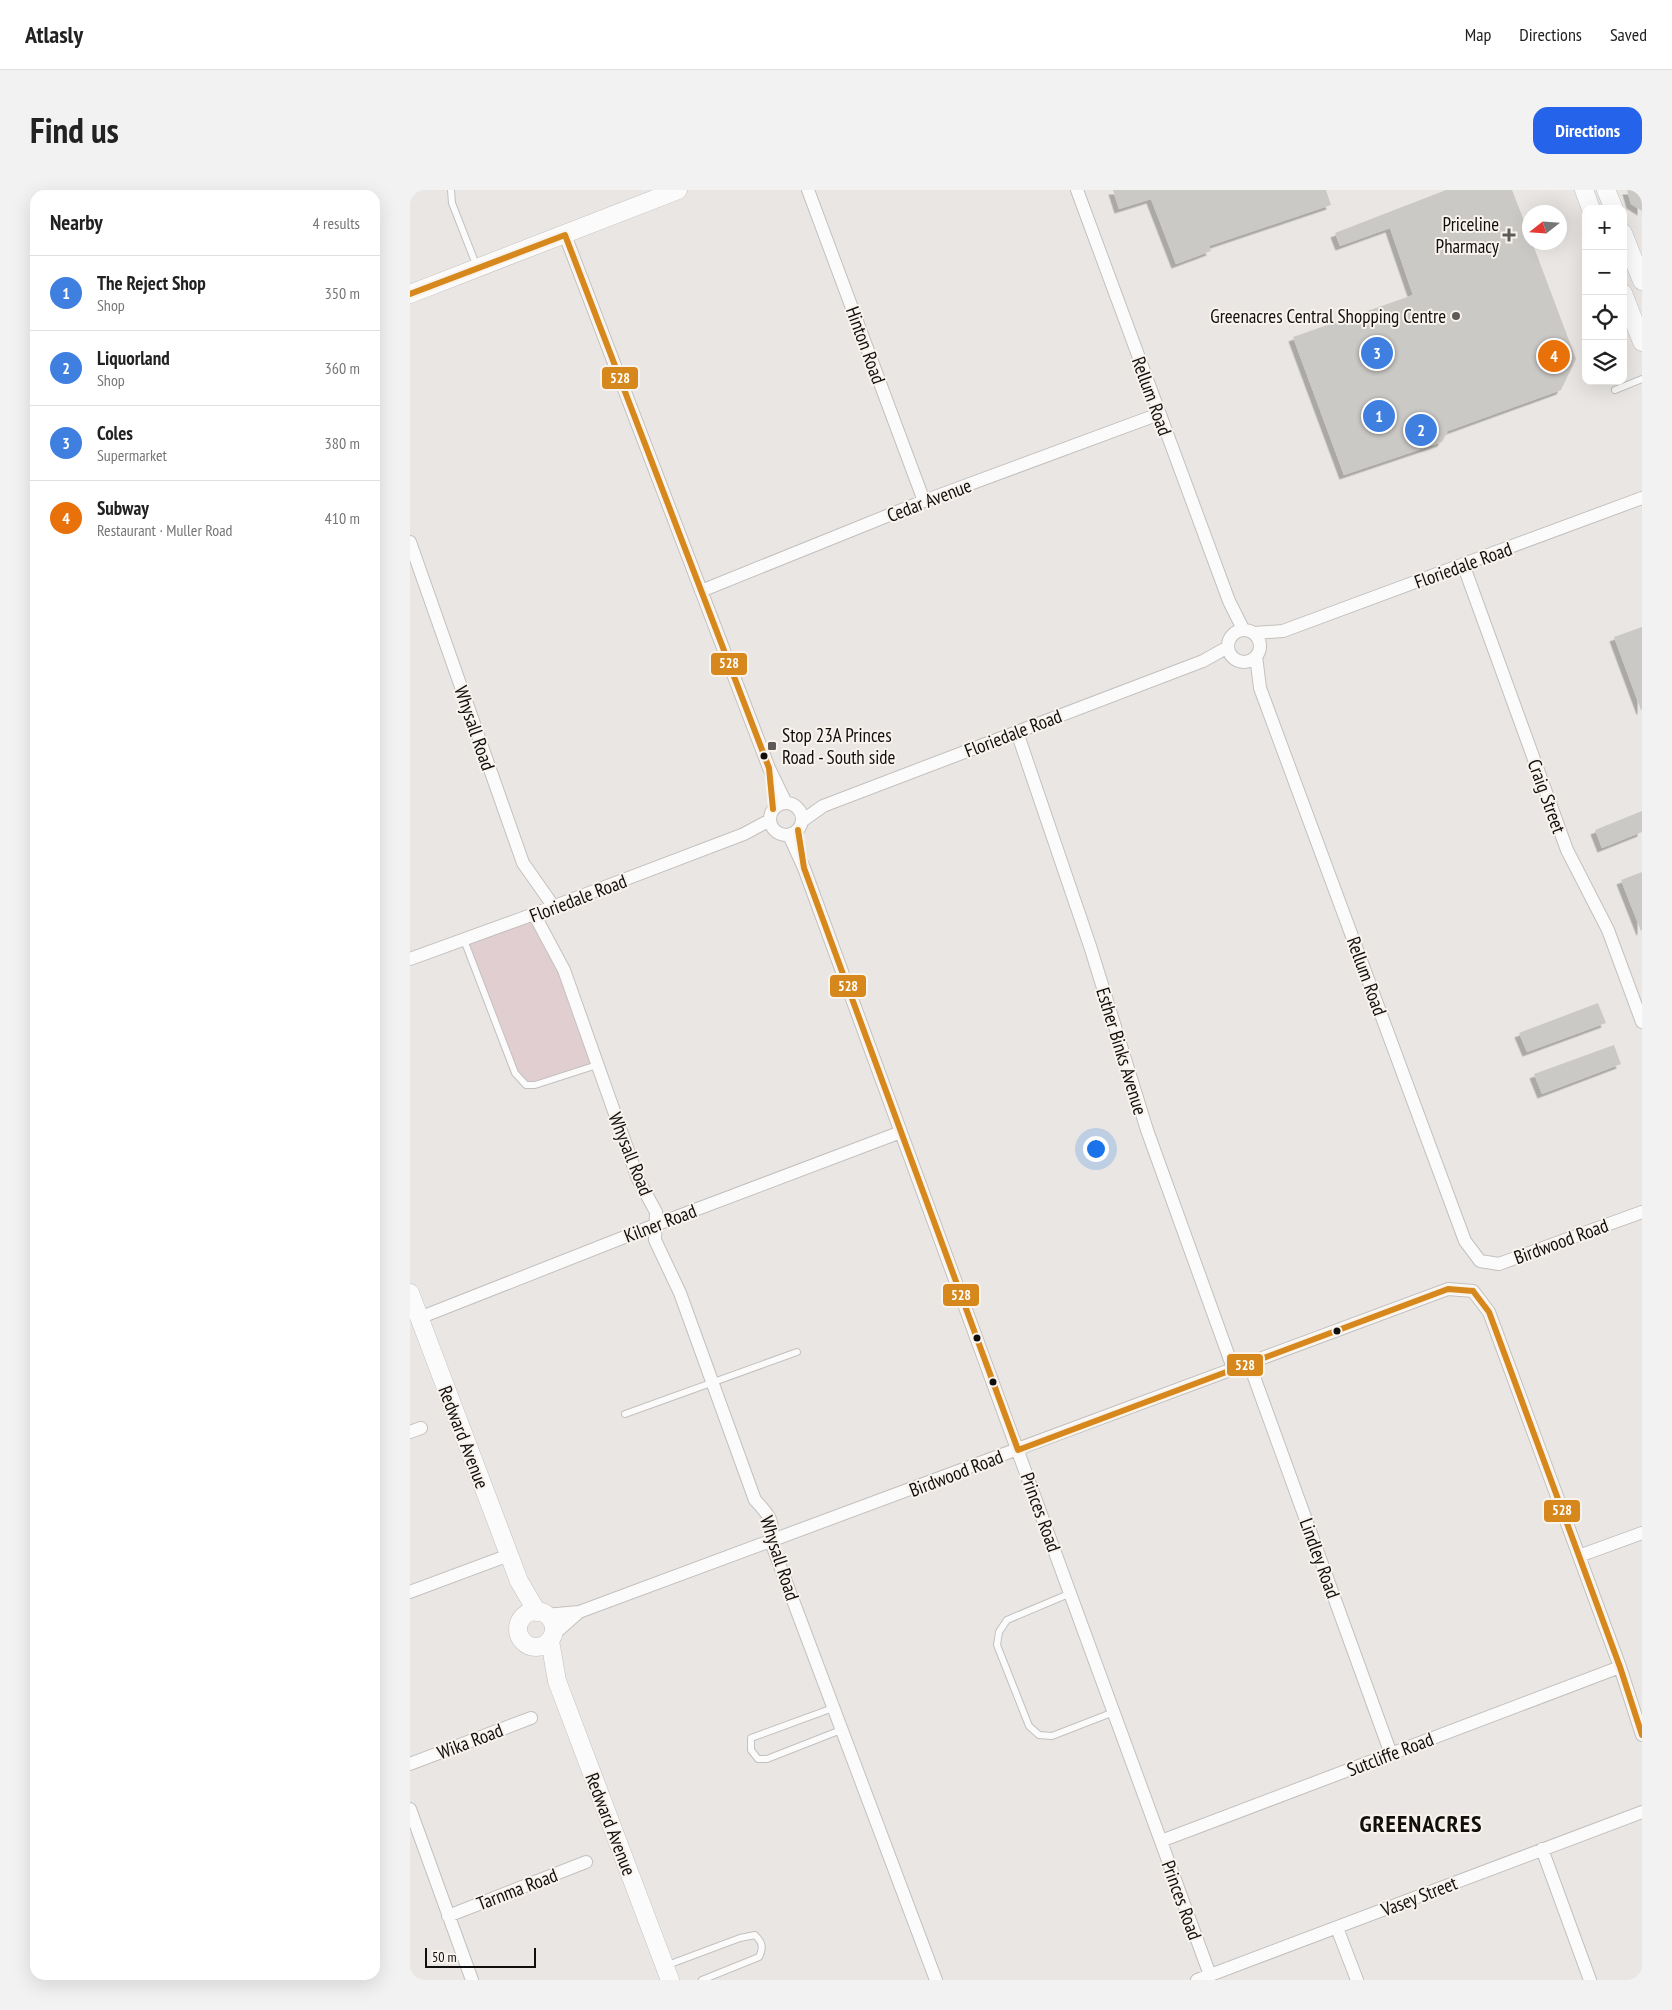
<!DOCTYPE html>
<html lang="en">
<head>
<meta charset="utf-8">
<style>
	:root { --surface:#fff; --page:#f2f2f2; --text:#222; --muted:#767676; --line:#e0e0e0; --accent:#2563eb }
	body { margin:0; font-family:"PT Sans Narrow",sans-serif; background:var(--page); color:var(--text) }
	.controls { position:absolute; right:15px; top:15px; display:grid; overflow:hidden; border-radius:10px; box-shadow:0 5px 20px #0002 }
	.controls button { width:45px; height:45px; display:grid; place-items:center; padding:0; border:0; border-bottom:1px solid var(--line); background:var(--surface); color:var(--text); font:25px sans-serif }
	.compass { position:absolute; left:1112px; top:15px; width:45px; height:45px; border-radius:50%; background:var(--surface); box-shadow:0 5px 20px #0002; rotate:253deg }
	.scale { position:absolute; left:15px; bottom:12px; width:111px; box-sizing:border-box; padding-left:5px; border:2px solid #110f0e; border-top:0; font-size:14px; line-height:18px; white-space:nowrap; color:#110f0e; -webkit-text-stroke:4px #f9f3ed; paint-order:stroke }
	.you { position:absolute; left:685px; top:958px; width:18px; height:18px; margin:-12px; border:4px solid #fff; border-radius:50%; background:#1a73e8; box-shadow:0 0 0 8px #1a73e833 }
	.badge { display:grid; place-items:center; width:32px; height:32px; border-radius:50%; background:var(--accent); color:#fff; font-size:16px; font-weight:700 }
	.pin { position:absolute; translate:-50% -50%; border:2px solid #fff; box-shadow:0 1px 5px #0006 }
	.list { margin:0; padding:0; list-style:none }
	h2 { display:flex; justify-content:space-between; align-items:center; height:65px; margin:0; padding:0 20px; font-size:21px }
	h2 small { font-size:16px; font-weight:400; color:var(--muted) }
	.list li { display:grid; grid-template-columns:32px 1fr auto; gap:15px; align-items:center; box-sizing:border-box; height:75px; padding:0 20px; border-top:1px solid var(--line) }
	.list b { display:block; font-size:19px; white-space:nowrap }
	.list p { margin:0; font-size:16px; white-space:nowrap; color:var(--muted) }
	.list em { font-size:16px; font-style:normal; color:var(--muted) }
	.icon { flex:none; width:28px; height:28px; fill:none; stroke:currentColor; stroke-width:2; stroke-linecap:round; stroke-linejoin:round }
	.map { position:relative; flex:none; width:1232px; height:1790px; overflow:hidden; border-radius:15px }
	header { display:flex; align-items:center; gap:30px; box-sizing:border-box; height:70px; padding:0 25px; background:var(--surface); border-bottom:1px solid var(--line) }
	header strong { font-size:24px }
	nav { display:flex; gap:28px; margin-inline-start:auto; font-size:18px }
	.intro { display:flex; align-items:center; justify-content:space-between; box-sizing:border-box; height:120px; padding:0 30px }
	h1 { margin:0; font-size:35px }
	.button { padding:12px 22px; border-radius:15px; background:var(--accent); color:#fff; font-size:18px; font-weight:700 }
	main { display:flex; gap:30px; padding:0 30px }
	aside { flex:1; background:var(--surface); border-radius:15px; box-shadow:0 5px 20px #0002 }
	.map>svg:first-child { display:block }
	.green { fill:#e1ced1 }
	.building { fill:#cbc9c6; filter:url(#shadow) }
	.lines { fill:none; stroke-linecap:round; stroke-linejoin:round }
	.lane-casing { stroke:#c3c1bf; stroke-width:8 }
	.street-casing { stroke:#c3c1bf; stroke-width:14 }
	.secondary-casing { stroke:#c3c1bf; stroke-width:19 }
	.lane { stroke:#fcfbfb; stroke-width:6 }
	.street { stroke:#fcfbfb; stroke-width:12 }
	.secondary { stroke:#fcfbfb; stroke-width:18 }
	.bus-1-casing { stroke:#f9f3ed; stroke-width:10 }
	.bus-1 { stroke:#d6881c; stroke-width:6 }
	.poi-dot { fill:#5d5a59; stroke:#f9f3ed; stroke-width:2 }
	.bus-dot { fill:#110f0e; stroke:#f9f3ed; stroke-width:2 }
	.labels { text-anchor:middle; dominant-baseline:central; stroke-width:4; stroke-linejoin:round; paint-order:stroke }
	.poi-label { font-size:19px; fill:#110f0e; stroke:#f9f3ed; text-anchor:end }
	.street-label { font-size:19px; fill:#110f0e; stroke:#f9f3ed }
	.district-label { font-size:24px; font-weight:bold; letter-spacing:1px; fill:#110f0e; stroke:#f9f3ed }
	.line-badge { stroke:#f9f3ed; stroke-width:2 }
	.badge-label { font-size:14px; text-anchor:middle; font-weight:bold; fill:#fff }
</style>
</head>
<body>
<header>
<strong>Atlasly</strong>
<nav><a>Map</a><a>Directions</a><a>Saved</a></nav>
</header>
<div class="intro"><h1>Find us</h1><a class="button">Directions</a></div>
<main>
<aside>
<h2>Nearby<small>4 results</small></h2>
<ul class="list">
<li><span class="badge" style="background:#3f7fe0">1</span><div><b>The Reject Shop</b><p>Shop</p></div><em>350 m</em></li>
<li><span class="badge" style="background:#3f7fe0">2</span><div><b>Liquorland</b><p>Shop</p></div><em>360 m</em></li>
<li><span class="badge" style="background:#3f7fe0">3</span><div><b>Coles</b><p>Supermarket</p></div><em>380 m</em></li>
<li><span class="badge" style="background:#e8710a">4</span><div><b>Subway</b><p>Restaurant · Muller Road</p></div><em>410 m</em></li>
</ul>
</aside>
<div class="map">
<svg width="1232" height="1790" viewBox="0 0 1232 1790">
	<defs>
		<filter id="shadow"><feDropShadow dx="-4.5" dy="4.5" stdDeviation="0" flood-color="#0004"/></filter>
	</defs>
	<rect width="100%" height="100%" fill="#e9e6e3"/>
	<path class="green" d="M 124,724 L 187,875 L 116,895 L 105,883 L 54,750 Z"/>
	<path class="building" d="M 703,0 L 916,0 L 921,15 L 799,56 L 801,61 L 766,74 L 741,9 L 709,19 Z
		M 1036,0 L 1102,0 L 1120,46 L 1120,52 L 1122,52 L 1166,169 L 1151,200 L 1038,241 L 1032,252 L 934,285 L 883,147 L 1003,105 L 980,38 L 930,56 L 925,43 Z
		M 1217,0 L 1232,0 L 1232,21 L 1221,14 Z
		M 1232,437 L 1232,520 L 1231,520 L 1204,447 Z
		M 1232,621 L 1232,642 L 1192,658 L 1185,640 Z
		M 1232,682 L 1232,740 L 1231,741 L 1211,690 Z
		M 1188,813 L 1196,833 L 1117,862 L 1109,843 Z
		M 1204,855 L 1211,874 L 1132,904 L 1124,884 Z"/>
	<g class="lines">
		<g class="lane-casing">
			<path id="lane" d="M 41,0 L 42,13 L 67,77
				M 1205,200 L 1232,189
				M 54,750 L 105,883 L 116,895 L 125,895 L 187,875
				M 215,1224 L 387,1162
				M 661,1403 L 597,1430 L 589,1442 L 587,1455 L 619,1536 L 629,1545 L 642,1546 L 704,1522
				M 423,1518 L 341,1548 L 341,1560 L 348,1569 L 357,1569 L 431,1540
				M 255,1776 L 330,1748 L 345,1745 C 352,1752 354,1757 349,1767 L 292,1790"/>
		</g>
		<g class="street-casing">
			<path id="street" d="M 398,0 L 514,311
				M 667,0 L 819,411 L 833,439
				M 155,45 L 359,578 L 376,613
				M 0,352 L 113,673 L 144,717
				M 1053,374 L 1157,660 L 1198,740 L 1232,832
				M 291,401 L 514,311 L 749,224
				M818 456a16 16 0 1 1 32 0a16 16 0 1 1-32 0Z
				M 844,443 L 873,441 L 1232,308
				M 846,466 L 850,498 L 1055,1051 L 1070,1071 L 1089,1074 L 1232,1022
				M 607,542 L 680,756 L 737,940 L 823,1178
				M360 629a16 16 0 1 1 32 0a16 16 0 1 1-32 0Z
				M 392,631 L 413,616 L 793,471 L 818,457
				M 379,645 L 394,678 L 800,1785
				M 124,724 L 154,780 L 228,989 L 246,1022 L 245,1050 L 270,1103 L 345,1310 C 360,1326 364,1330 361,1352 L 526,1790
				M 0,769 L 124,724 L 334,644 L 360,630
				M 9,1128 L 245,1035 L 491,942
				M 839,1173 L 981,1564
				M 0,1242 L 11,1238
				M 1169,1366 L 1232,1343
				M 0,1402 L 99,1365
				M 136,1425 L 169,1422 L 1038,1099 L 1063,1101 L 1079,1122 L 1210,1477 L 1232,1545
				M 143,1445 L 169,1422
				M 0,1574 L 121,1528
				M 0,1619 L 62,1790
				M 751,1651 L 1210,1477
				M 1132,1659 L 1180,1790
				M 38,1726 L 176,1672
				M 927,1738 L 947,1790
				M 787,1790 L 1232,1622"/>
		</g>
		<g class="secondary-casing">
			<path id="secondary" d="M 1174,0 L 1181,19
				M 1196,0 L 1204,19
				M 1213,43 L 1232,91
				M 1213,103 L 1232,152
				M 0,104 L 268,0
				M 0,1103 L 109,1391 L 127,1422
				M108 1439a18 18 0 1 1 36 0a18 18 0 1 1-36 0Z
				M 140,1451 L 147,1491 L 260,1790"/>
		</g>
		<use href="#lane" class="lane"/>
		<use href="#street" class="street"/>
		<use href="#secondary" class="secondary"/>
		<g class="bus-1-casing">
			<path id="bus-1" d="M 155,45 L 359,578 L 363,619
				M 0,104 L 155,45
				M 388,640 L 394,678 L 608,1260
				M 1063,1101 L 1079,1122 L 1210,1477 L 1232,1545
				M 608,1260 L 1038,1099 L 1063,1101"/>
		</g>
		<use href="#bus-1" class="bus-1"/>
	</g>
	<g class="poi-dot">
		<path d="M1096.5 37.5h5v5h5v5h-5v5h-5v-5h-5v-5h5z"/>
		<circle cx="1046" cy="126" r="5"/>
		<rect x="357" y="551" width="10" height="10" rx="2.5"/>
	</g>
	<g class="bus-dot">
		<circle cx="354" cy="566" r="4.5"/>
		<circle cx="927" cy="1141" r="4.5"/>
		<circle cx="567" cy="1148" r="4.5"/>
		<circle cx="583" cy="1192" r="4.5"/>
	</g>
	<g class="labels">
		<g class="poi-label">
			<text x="1089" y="34">Priceline<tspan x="1089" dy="22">Pharmacy</tspan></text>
			<text x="1036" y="126">Greenacres Central Shopping Centre</text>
			<text x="372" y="545" text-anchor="start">Stop 23A Princes<tspan x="372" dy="22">Road - South side</tspan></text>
		</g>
		<g class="street-label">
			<text transform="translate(456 155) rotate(70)">Hinton Road</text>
			<text transform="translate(742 206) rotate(70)">Rellum Road</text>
			<text transform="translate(519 310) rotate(-21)">Cedar Avenue</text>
			<text transform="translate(1053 375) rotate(-20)">Floriedale Road</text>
			<text transform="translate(65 538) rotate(71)">Whysall Road</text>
			<text transform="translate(603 543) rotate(-21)">Floriedale Road</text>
			<text transform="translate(1137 606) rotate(70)">Craig Street</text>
			<text transform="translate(168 708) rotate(-21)">Floriedale Road</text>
			<text transform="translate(957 786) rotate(70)">Rellum Road</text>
			<text transform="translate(712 861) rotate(73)">Esther Binks Avenue</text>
			<text transform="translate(221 964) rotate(68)">Whysall Road</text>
			<text transform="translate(250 1033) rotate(-21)">Kilner Road</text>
			<text transform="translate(1151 1051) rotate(-20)">Birdwood Road</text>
			<text transform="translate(54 1247) rotate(69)">Redward Avenue</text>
			<text transform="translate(546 1283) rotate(-21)">Birdwood Road</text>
			<text transform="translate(631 1322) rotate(70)">Princes Road</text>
			<text transform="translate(370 1368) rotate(72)">Whysall Road</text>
			<text transform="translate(910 1368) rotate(70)">Lindley Road</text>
			<text transform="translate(60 1551) rotate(-21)">Wika Road</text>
			<text transform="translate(980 1564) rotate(-21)">Sutcliffe Road</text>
			<text transform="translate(201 1634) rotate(69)">Redward Avenue</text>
			<text transform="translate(107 1699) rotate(-21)">Tarnma Road</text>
			<text transform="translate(1009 1706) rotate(-21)">Vasey Street</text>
			<text transform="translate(772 1710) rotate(70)">Princes Road</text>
		</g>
		<g class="district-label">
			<text x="1011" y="1633">GREENACRES</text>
		</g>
	</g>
	<g class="line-badge">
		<rect x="191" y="176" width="38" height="24" rx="5" fill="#d6881c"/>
		<rect x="300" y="462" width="38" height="24" rx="5" fill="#d6881c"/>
		<rect x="419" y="784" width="38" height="24" rx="5" fill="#d6881c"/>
		<rect x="532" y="1093" width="38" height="24" rx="5" fill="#d6881c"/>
		<rect x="816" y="1163" width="38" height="24" rx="5" fill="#d6881c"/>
		<rect x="1133" y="1309" width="38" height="24" rx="5" fill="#d6881c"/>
	</g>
	<g class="badge-label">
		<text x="210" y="193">528</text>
		<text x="319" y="478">528</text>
		<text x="438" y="801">528</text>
		<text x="551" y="1110">528</text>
		<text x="835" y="1180">528</text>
		<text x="1152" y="1325">528</text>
	</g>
</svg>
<div class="controls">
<button>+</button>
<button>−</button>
<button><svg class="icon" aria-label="locate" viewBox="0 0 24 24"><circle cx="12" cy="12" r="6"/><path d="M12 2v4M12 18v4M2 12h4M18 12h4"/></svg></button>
<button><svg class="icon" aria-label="layers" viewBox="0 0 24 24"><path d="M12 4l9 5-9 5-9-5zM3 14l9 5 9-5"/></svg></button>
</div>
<svg class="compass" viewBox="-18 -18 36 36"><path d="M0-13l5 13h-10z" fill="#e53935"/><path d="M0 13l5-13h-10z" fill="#767676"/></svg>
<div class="scale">50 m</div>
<div class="you"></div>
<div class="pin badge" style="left:969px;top:226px;background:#3f7fe0">1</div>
<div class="pin badge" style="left:1011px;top:240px;background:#3f7fe0">2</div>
<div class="pin badge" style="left:967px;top:163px;background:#3f7fe0">3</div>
<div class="pin badge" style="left:1144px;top:166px;background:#e8710a">4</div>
</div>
</main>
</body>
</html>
